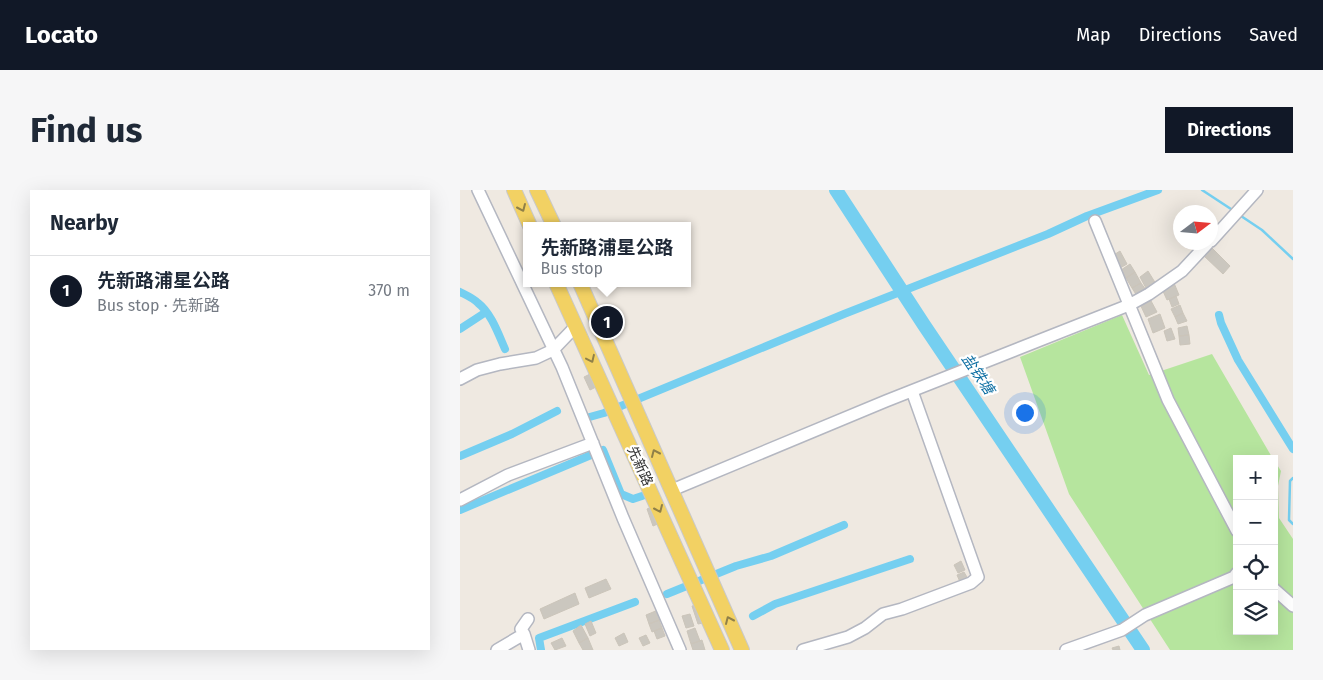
<!DOCTYPE html>
<html lang="en">
<head>
<meta charset="utf-8">
<style>
	:root { --surface:#fff; --page:#f6f6f7; --text:#1f2937; --muted:#747a83; --line:#e0e1e3; --accent:#111827 }
	body { margin:0; font-family:"Fira Sans","Noto Sans SC",sans-serif; background:var(--page); color:var(--text) }
	.controls { position:absolute; right:15px; bottom:15px; display:grid; overflow:hidden; border-radius:0px; box-shadow:0 5px 20px #0002 }
	.controls button { width:45px; height:45px; display:grid; place-items:center; padding:0; border:0; border-bottom:1px solid var(--line); background:var(--surface); color:var(--text); font:25px sans-serif }
	.compass { position:absolute; left:713px; top:15px; width:45px; height:45px; border-radius:50%; background:var(--surface); box-shadow:0 5px 20px #0002; rotate:74deg }
	.you { position:absolute; left:564px; top:222px; width:18px; height:18px; margin:-12px; border:4px solid #fff; border-radius:50%; background:#1a73e8; box-shadow:0 0 0 8px #1a73e833 }
	.badge { display:grid; place-items:center; width:32px; height:32px; border-radius:50%; background:var(--accent); color:#fff; font-size:16px; font-weight:700 }
	.pin { position:absolute; translate:-50% -50%; border:2px solid #fff; box-shadow:0 1px 5px #0006 }
	.popup { position:absolute; left:63px; top:32px; width:168px; height:65px; box-sizing:border-box; display:grid; place-content:center; border-radius:0px; background:var(--surface); filter:drop-shadow(0 1px 4px #0005); font-size:16px; white-space:nowrap; color:var(--muted) }
	.popup b { font-size:19px; color:var(--text) }
	.popup::after { content:''; position:absolute; left:50%; top:100%; margin-left:-10px; border:10px solid transparent; border-top-color:var(--surface) }
	.list { margin:0; padding:0; list-style:none }
	h2 { display:flex; justify-content:space-between; align-items:center; height:65px; margin:0; padding:0 20px; font-size:21px }
	h2 small { font-size:16px; font-weight:400; color:var(--muted) }
	.list li { display:grid; grid-template-columns:32px 1fr auto; gap:15px; align-items:center; box-sizing:border-box; height:70px; padding:0 20px; border-top:1px solid var(--line) }
	.list b { display:block; font-size:19px; white-space:nowrap }
	.list p { margin:0; font-size:16px; white-space:nowrap; color:var(--muted) }
	.list em { font-size:16px; font-style:normal; color:var(--muted) }
	.icon { flex:none; width:28px; height:28px; fill:none; stroke:currentColor; stroke-width:2; stroke-linecap:round; stroke-linejoin:round }
	.map { position:relative; flex:none; width:833px; height:460px; overflow:hidden; border-radius:0px }
	header { display:flex; align-items:center; gap:30px; box-sizing:border-box; height:70px; padding:0 25px; background:var(--accent); color:#fff }
	header strong { font-size:24px }
	nav { display:flex; gap:28px; margin-inline-start:auto; font-size:18px }
	.intro { display:flex; align-items:center; justify-content:space-between; box-sizing:border-box; height:120px; padding:0 30px }
	h1 { margin:0; font-size:35px }
	.button { padding:12px 22px; border-radius:0px; background:var(--accent); color:#fff; font-size:18px; font-weight:700 }
	main { display:flex; gap:30px; padding:0 30px }
	aside { flex:1; background:var(--surface); border-radius:0px; box-shadow:0 5px 20px #0002 }
	.map>svg:first-child { display:block }
	.green { fill:#b6e59e }
	.lines { fill:none; stroke-linecap:round; stroke-linejoin:round }
	.stream { stroke:#75cff0; stroke-width:2.5 }
	.canal { stroke:#75cff0; stroke-width:8 }
	.river { stroke:#75cff0; stroke-width:14 }
	.building { fill:#cbc7bf; stroke:#cbc5ba }
	.minor-casing { stroke:#b4b7c1; stroke-width:14 }
	.major-casing { stroke:#c9c9c9; stroke-width:16 }
	.minor { stroke:#fff; stroke-width:11 }
	.major { stroke:#f2d163; stroke-width:14 }
	.oneway { stroke:#908048 }
	.labels { text-anchor:middle; dominant-baseline:central; stroke-width:4.5; stroke-linejoin:round; paint-order:stroke }
	.street-label { font-size:14px; fill:#2e2e2e; stroke:#fff }
	.water-label { font-size:15px; font-style:italic; fill:#0d6fa3; stroke:#fff }
</style>
</head>
<body>
<header>
<strong>Locato</strong>
<nav><a>Map</a><a>Directions</a><a>Saved</a></nav>
</header>
<div class="intro"><h1>Find us</h1><a class="button">Directions</a></div>
<main>
<aside>
<h2>Nearby<small></small></h2>
<ul class="list">
<li><span class="badge">1</span><div><b>先新路浦星公路</b><p>Bus stop · 先新路</p></div><em>370 m</em></li>
</ul>
</aside>
<div class="map">
<svg width="833" height="460" viewBox="0 0 833 460">
	<rect width="100%" height="100%" fill="#efe9e1"/>
	<path class="green" d="M 662,125 L 689,185 L 752,164 L 813,269 L 777,269 L 777,441 L 814,441 L 814,270 L 821,281 L 818,296 L 819,328 L 833,349 L 833,460 L 710,460 L 609,304 L 560,167 Z"/>
	<g class="lines">
		<path class="stream" d="M 742,0 L 774,21
			M 778,24 L 802,40 L 833,69
			M 833,288 L 830,291 L 829,330 L 833,334"/>
		<path class="canal" d="M 0,102 C 6,105 13,108 18,113 C 31,123 38,143 45,159
			M 759,125 L 761,133 L 778,170 L 833,259
			M 0,139 L 26,122
			M 126,228 L 144,223 L 384,124 L 588,44 L 627,26 L 698,0
			M 0,266 L 52,244 L 97,221
			M 0,320 L 143,260 L 161,304 L 173,309 L 182,306
			M 207,404 L 276,376 L 311,366 L 384,335
			M 293,426 L 315,414 L 450,369
			M 81,460 L 79,448 L 175,412"/>
		<path class="river" d="M 376,0 L 464,135 L 683,460"/>
	</g>
	<path class="building" d="M 750,56 L 770,76 L 763,84 L 743,65 Z
		M 660,61 L 667,74 L 660,78 L 652,66 Z
		M 670,74 L 675,82 L 666,88 L 661,80 Z
		M 688,81 L 696,94 L 687,100 L 680,87 Z
		M 675,82 L 681,93 L 672,98 L 666,88 Z
		M 681,93 L 686,100 L 677,106 L 672,98 Z
		M 714,93 L 719,105 L 707,110 L 702,99 Z
		M 716,106 L 719,114 L 712,117 L 709,109 Z
		M 690,109 L 697,122 L 686,127 L 680,114 Z
		M 720,115 L 723,123 L 715,127 L 711,119 Z
		M 723,123 L 727,131 L 718,134 L 715,127 Z
		M 700,124 L 705,138 L 693,143 L 688,129 Z
		M 727,136 L 729,145 L 719,146 L 718,138 Z
		M 711,138 L 715,149 L 707,151 L 704,141 Z
		M 729,145 L 730,154 L 720,155 L 719,146 Z
		M 132,183 L 138,196 L 130,200 L 124,187 Z
		M 194,316 L 200,333 L 193,336 L 187,319 Z
		M 501,371 L 505,380 L 498,383 L 494,375 Z
		M 504,382 L 508,389 L 500,392 L 497,385 Z
		M 146,389 L 151,399 L 129,408 L 125,398 Z
		M 115,403 L 119,414 L 84,429 L 80,419 Z
		M 238,415 L 243,433 L 238,434 L 232,416 Z
		M 198,420 L 202,429 L 189,434 L 186,425 Z
		M 230,424 L 234,436 L 226,438 L 222,426 Z
		M 199,430 L 202,438 L 192,442 L 189,434 Z
		M 131,431 L 136,443 L 130,446 L 125,434 Z
		M 121,435 L 128,448 L 119,453 L 113,441 Z
		M 202,438 L 205,446 L 197,449 L 194,441 Z
		M 235,438 L 240,451 L 231,454 L 227,441 Z
		M 164,443 L 168,452 L 159,456 L 155,448 Z
		M 186,445 L 190,453 L 183,456 L 179,448 Z
		M 102,448 L 106,456 L 95,460 L 91,453 Z
		M 128,448 L 133,460 L 123,460 L 119,453 Z
		M 242,450 L 245,460 L 233,460 L 231,454 Z
		M 659,456 L 660,460 L 653,460 L 652,458 Z"/>
	<g class="lines">
		<g class="minor-casing">
			<path id="minor" d="M 18,0 L 102,177 L 163,328 L 220,460
				M 635,31 L 708,210 L 777,341
				M 751,51 L 797,0
				M 0,189 L 17,180 L 40,174 L 76,168 L 93,160 L 116,136
				M 212,300 L 426,211 L 669,115 L 689,104 L 722,81 L 749,52
				M 0,310 L 48,285 L 133,253
				M 814,399 L 833,416
				M 68,429 L 61,439 L 64,444 L 69,460
				M 37,460 L 64,444
				M 343,460 L 388,447 L 405,438 L 423,424 L 442,419 L 511,393 L 518,387 L 452,201
				M 606,460 L 662,440 L 685,425 L 774,387 L 777,383"/>
		</g>
		<g class="major-casing">
			<path id="major" d="M 54,0 L 70,36
				M 77,0 L 94,36
				M 96,93 L 262,460
				M 120,93 L 282,460"/>
		</g>
		<use href="#minor" class="minor"/>
		<use href="#major" class="major"/>
	</g>
	<defs><path id="oneway-chevron" d="M-2-3.5L2.5 0L-2 3.5" fill="none" stroke-width="1.6" stroke-linecap="round" stroke-linejoin="round" transform="scale(1.25)"/></defs>
	<g class="oneway">
		<use href="#oneway-chevron" transform="translate(62 18) rotate(66)"/>
		<use href="#oneway-chevron" transform="translate(131 169) rotate(65)"/>
		<use href="#oneway-chevron" transform="translate(195 263) rotate(-114)"/>
		<use href="#oneway-chevron" transform="translate(199 319) rotate(66)"/>
		<use href="#oneway-chevron" transform="translate(269 430) rotate(-114)"/>
	</g>
	<g class="labels">
		<g class="street-label">
			<text transform="translate(180 276) rotate(66)">先新路</text>
		</g>
		<g class="water-label">
			<text transform="translate(518 184) rotate(56)">盐铁塘</text>
		</g>
	</g>
</svg>
<div class="controls">
<button>+</button>
<button>−</button>
<button><svg class="icon" aria-label="locate" viewBox="0 0 24 24"><circle cx="12" cy="12" r="6"/><path d="M12 2v4M12 18v4M2 12h4M18 12h4"/></svg></button>
<button><svg class="icon" aria-label="layers" viewBox="0 0 24 24"><path d="M12 4l9 5-9 5-9-5zM3 14l9 5 9-5"/></svg></button>
</div>
<svg class="compass" viewBox="-18 -18 36 36"><path d="M0-13l5 13h-10z" fill="#e53935"/><path d="M0 13l5-13h-10z" fill="#747a83"/></svg>
<div class="you"></div>
<div class="pin badge" style="left:147px;top:132px">1</div>
<div class="popup"><b>先新路浦星公路</b>Bus stop</div>
</div>
</main>
</body>
</html>
